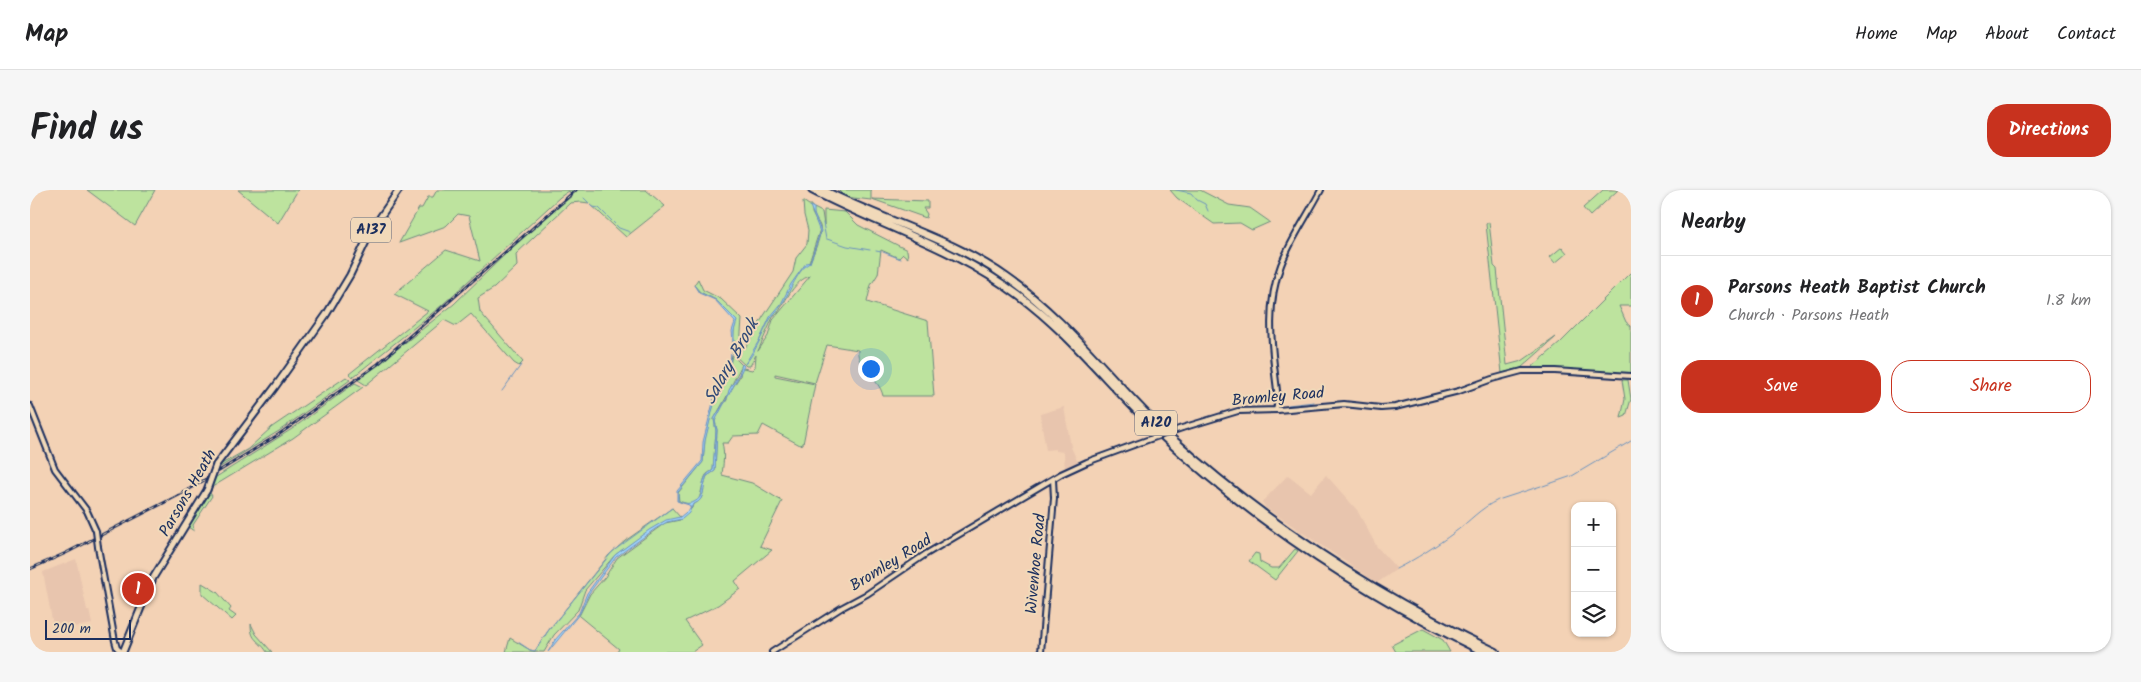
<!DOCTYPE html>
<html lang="en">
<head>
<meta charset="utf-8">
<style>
	:root { --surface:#fff; --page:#f6f6f6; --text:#202124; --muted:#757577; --line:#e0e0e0; --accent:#c8321e }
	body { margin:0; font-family:Kalam,sans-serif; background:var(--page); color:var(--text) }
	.controls { position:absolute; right:15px; bottom:15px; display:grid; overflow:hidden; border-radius:10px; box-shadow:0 1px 4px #0004 }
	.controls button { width:45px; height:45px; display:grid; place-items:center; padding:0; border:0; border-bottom:1px solid var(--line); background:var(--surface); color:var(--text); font:25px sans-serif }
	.scale { position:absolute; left:15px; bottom:12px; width:86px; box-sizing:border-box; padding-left:5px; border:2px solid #1b2f5e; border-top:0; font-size:14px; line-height:18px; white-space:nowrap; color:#1b2f5e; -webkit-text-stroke:4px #f1d9b9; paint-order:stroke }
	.you { position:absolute; left:840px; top:178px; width:18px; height:18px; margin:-12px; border:4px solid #fff; border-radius:50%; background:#1a73e8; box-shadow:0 0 0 8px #1a73e833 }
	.badge { display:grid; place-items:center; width:32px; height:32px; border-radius:50%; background:var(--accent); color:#fff; font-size:16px; font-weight:700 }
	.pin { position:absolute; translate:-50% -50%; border:2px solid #fff; box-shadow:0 1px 5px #0006 }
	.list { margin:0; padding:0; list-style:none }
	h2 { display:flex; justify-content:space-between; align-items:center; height:65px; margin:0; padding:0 20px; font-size:21px }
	h2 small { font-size:16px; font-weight:400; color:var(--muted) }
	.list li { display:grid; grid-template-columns:32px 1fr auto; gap:15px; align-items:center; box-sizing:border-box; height:90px; padding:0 20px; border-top:1px solid var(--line) }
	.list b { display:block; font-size:19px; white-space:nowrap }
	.list p { margin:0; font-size:16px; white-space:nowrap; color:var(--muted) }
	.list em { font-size:16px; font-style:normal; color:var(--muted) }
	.actions { display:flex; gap:10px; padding:15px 20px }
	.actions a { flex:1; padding:11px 0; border:1px solid var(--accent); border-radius:20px; text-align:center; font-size:18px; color:var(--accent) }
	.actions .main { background:var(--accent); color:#fff }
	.icon { flex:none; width:28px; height:28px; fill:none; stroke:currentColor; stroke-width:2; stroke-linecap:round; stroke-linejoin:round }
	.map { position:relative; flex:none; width:1601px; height:462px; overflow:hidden; border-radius:20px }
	header { display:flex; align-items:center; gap:30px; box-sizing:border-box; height:70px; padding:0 25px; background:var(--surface); border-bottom:1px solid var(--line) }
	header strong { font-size:24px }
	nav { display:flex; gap:28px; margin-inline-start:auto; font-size:18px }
	.intro { display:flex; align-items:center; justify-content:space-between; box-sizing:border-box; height:120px; padding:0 30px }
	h1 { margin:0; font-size:35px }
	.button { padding:12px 22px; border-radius:20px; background:var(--accent); color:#fff; font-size:18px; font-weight:700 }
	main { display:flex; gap:30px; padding:0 30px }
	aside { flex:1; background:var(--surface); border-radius:20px; box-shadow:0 1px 4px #0004 }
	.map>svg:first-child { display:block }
	.built { fill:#e8c5ae }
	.green { fill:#bde39e; stroke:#6c897e; fill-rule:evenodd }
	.water { fill:#a0d4fe; stroke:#6b92be }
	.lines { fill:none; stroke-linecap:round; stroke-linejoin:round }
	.stream { stroke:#6b92be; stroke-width:1 }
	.minor-casing { stroke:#1b2f5e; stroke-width:8 }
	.major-casing { stroke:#1b2f5e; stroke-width:9 }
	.highway-casing { stroke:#1b2f5e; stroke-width:10 }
	.minor { stroke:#f1d9b9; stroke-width:4 }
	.major { stroke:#f1d9b9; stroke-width:5 }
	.highway { stroke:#f1d9b9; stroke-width:6 }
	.rail-casing { stroke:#1b2f5e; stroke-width:3 }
	.rail { stroke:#f1d9b9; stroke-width:1; stroke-dasharray:4; stroke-linecap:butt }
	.minor-bridge-casing { stroke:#1b2f5e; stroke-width:8; stroke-linecap:butt }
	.major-bridge-casing { stroke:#1b2f5e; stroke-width:9; stroke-linecap:butt }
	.minor-bridge { stroke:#f1d9b9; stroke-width:4 }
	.major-bridge { stroke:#f1d9b9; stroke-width:5 }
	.labels { text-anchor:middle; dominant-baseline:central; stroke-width:4; stroke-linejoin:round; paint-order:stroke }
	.shield { fill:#f1d9b9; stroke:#5b6279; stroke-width:1 }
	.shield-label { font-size:15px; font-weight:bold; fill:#1b2f5e }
	.street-label { font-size:16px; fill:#1b2f5e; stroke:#f1d9b9 }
	.water-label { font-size:18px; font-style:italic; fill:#2f4876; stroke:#f1d9b9 }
</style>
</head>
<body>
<header>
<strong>Map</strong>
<nav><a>Home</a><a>Map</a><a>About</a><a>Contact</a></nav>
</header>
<div class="intro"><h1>Find us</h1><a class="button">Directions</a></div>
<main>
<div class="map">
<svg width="1601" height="462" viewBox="0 0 1601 462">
	<rect width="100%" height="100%" fill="#f3d2b5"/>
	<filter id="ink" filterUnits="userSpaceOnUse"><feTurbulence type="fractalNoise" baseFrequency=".02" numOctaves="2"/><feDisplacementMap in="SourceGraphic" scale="10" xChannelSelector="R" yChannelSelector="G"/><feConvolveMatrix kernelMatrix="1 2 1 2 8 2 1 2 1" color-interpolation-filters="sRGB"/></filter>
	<g filter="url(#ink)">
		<path class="built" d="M 1034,217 L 1041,257 L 1049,275 L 1035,282 L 1034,262 L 1026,261 L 1026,259 L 1016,260 L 1010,224 Z
			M 1258,285 L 1281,303 L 1296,285 L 1327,320 L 1347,357 L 1367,379 L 1347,393 L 1236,318 L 1232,312 Z
			M 46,369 L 57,420 L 59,420 L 62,434 L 24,440 L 13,382 Z"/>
		<path class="green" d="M 57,0 L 125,0 L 105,36 Z
			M 208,0 L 268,0 L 248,33 Z
			M 407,0 L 616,0 L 635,16 L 596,47 L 559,13 L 551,12 L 540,13 L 486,64 L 487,76 L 464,98 L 448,108 L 450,122 L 493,172 L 489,176 L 484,173 L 441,124 L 426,136 L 414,130 L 336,195 L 328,190 L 424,114 L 493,47 L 543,5 L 539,1 L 530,7 L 411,116 L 323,187 L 319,184 L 398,121 L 364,104 L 416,60 L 450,71 L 439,26 L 428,24 L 416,36 L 369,53 L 389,18 L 392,18 L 398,7 L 403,7 Z
			M 808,0 L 841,0 L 841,10 L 815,7 Z
			M 1140,0 L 1170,0 L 1199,15 L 1220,18 L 1240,32 L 1222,40 L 1210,33 L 1184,34 L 1147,8 Z
			M 1573,0 L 1588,0 L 1560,26 L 1553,18 Z
			M 842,9 L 898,11 L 898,18 L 893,18 L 897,24 L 896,28 Z
			M 773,11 L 779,15 L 782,15 L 782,23 L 790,39 L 779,73 C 782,68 793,43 790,36 C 787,29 782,26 784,18 L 792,22 L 794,35 L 794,20 L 815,22 L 828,35 L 877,60 L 878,68 L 873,64 L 869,68 L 851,60 L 848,84 L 841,95 L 837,112 L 898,131 L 904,206 L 853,206 C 850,189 826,178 828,160 L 797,155 L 785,193 L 745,184 L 745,186 L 785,194 L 773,254 L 770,255 L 733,235 L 728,245 L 703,246 L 698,253 L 692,253 C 695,262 693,276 692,285 L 722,293 L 752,311 L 730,356 L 742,360 L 705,391 L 710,399 L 688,415 L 655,431 L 672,455 L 662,462 L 587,462 L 589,459 L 549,426 L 560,404 L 575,387 L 587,368 L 635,333 L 650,330 L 662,318 L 663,314 C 676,311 672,297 677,286 L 685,281 L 687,240 L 685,231 L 690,219 L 697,210 L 697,206 L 684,229 L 686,241 L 683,280 C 681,282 676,283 675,287 C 669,303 673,321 649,311 L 648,303 L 673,272 L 675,249 L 690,190 L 699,180 L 702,165 L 712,175 C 710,178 698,201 698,205 L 710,186 L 711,180 L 713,178 L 722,180 L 725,177 L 726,165 L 720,176 L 716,176 L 702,163 L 704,141 L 706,131 L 686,110 L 670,102 L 664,95 L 668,89 L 673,100 L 691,109 L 712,129 L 710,156 L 716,157 L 733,127 L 763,82 L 766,68 L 777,54 L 778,40 L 774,25 ZM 780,86 L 743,130 L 738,146 L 728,161 L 744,125 L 748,123 C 756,110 765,90 780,86 Z
			M 1459,32 L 1464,76 L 1467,79 L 1477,175 L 1492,171 L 1526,147 L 1491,178 L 1472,183 L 1456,34 Z
			M 1532,57 L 1537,63 L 1525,73 L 1520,67 Z
			M 1601,82 L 1601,116 L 1589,116 L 1596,132 L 1601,136 L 1601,184 L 1501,178 L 1530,153 Z
			M 316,187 L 320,190 L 249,241 L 187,279 L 188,276 L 218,259 L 242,237 Z
			M 1592,190 L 1598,190 L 1601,209 L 1596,226 L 1591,228 L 1595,209 Z
			M 325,193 L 333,197 L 263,248 L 179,299 L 183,289 L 262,239 Z
			M 179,301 L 182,306 L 163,335 L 164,341 L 158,337 Z
			M 642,318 L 650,327 L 631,333 L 585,365 L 555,400 L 548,420 L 524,445 L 514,462 L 476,462 L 480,448 L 500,460 L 505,461 L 518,441 L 579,365 L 595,351 Z
			M 1265,359 L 1268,361 L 1245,390 L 1219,371 L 1225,363 L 1229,364 L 1230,372 L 1241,378 L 1249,378 Z
			M 172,393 L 187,402 L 201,418 L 199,421 L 206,426 L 202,430 L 172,404 Z
			M 221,434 L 226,444 L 242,462 L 237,462 C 229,449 221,452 221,434 Z
			M 1393,439 L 1413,450 L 1420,462 L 1366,462 L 1362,455 Z"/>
		<path class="water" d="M 780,16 L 784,18 L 784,24 L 791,41 L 780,73 C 769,77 759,104 752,114 C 748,121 741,126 738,133 C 732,145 724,165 715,174 L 730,149 L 740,127 L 751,114 L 761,94 L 776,73 L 780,72 L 790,42 Z
			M 664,95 L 669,102 L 686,110 L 707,131 L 704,141 L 704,162 L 702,141 L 705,132 L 685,110 L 669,103 Z
			M 701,164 L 699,180 L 690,190 L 684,214 L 675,251 L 673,272 L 648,302 L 648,311 C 654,314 658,314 664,312 C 675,307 670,298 675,288 C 677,283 680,283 683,280 L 686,241 L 684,229 L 697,208 L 699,200 L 709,184 L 712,174 L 714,176 L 685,231 L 687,240 L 685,281 L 677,286 C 672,298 676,311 663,314 L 659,323 L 652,329 L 637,332 L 625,339 L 586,367 L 559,403 L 550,423 L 518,462 L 525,450 L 549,423 L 557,403 L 585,365 L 619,340 L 636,330 L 650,327 L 661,318 L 659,315 L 647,311 L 647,301 L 672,271 L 673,252 L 689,189 L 699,178 Z"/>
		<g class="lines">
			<path class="stream" d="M 1146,0 L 1161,3 L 1167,10 L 1175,14 L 1178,21
				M 554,8 L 563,17 L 569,18 L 589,38 L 600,42
				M 793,33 L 796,49
				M 797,49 L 817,56 L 840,60
				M 846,61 L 851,62
				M 853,62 L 871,69
				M 472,201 L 491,175
				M 1258,215 L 1284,212
				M 1513,296 L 1542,286 L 1601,251
				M 1471,309 L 1511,296
				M 1366,379 C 1386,369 1406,356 1425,342 C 1440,331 1449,319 1468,310
				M 488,452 L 500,460 L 505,461 L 518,441 L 582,362 L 642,318"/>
			<g class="minor-casing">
				<path id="minor" d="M 0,216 L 25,279 L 57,321 L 66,341
					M 1246,220 L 1248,209 C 1243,164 1234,119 1251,75 C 1261,49 1278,25 1291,0
					M 1152,238 L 1208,221 L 1248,220 L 1314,214 L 1351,218 L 1365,217 L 1429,201 L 1462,189 L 1492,181 L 1525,181 L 1601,186
					M 68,357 L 85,451 L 87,458 L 92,462
					M 742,462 L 811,418 L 837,404 L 896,364 L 1031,284 L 1057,272 L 1120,249
					M 1011,462 L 1024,308 L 1023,289"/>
			</g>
			<g class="major-casing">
				<path id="major" d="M 186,275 L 245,197 L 296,125 L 320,85 L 342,39 L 369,0
					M 93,462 L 123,388 L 177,300"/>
			</g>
			<g class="highway-casing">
				<path id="highway" d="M 782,0 C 851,36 926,58 988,105 C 1044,146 1085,203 1136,249 C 1230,335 1339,407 1454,462
					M 793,0 C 853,31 921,48 976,87 C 1039,131 1083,194 1139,246 C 1236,334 1348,406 1466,462"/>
			</g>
			<use href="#minor" class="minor"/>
			<use href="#major" class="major"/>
			<use href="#highway" class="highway"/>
			<g class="rail-casing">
				<path id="rail" d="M 0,379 L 36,363 L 153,303 L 248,245 L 348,174 L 546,0"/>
			</g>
			<use href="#rail" class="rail"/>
			<g class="minor-bridge-casing">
				<path id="minor-bridge" d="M 1120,249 L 1152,238
					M 66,341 L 68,357"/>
			</g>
			<g class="major-bridge-casing">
				<path id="major-bridge" d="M 177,300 L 186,275"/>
			</g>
			<use href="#minor-bridge" class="minor-bridge"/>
			<use href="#major-bridge" class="major-bridge"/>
		</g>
	</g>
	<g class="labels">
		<g class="shield">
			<rect x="321" y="27.5" width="40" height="25" rx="4"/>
			<rect x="1105" y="220.5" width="42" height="25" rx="4"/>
		</g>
		<g class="shield-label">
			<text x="341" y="40">A137</text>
			<text x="1126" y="233">A120</text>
		</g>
		<g class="street-label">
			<text transform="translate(1248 207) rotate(-5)">Bromley Road</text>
			<text transform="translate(158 303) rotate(-60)">Parsons Heath</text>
			<text transform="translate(861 373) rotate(-32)">Bromley Road</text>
			<text transform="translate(1006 374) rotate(-85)">Wivenhoe Road</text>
		</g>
		<g class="water-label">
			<text transform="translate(702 172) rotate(-61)">Salary Brook</text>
		</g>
	</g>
</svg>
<div class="controls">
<button>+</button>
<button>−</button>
<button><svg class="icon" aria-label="layers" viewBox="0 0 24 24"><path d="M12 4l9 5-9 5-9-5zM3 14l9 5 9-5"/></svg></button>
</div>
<div class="scale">200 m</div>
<div class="you"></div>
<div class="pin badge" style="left:108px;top:399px">1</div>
</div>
<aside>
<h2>Nearby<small></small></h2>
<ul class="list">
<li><span class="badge">1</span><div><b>Parsons Heath Baptist Church</b><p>Church · Parsons Heath</p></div><em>1.8 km</em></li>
</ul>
<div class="actions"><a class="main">Save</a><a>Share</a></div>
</aside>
</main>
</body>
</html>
